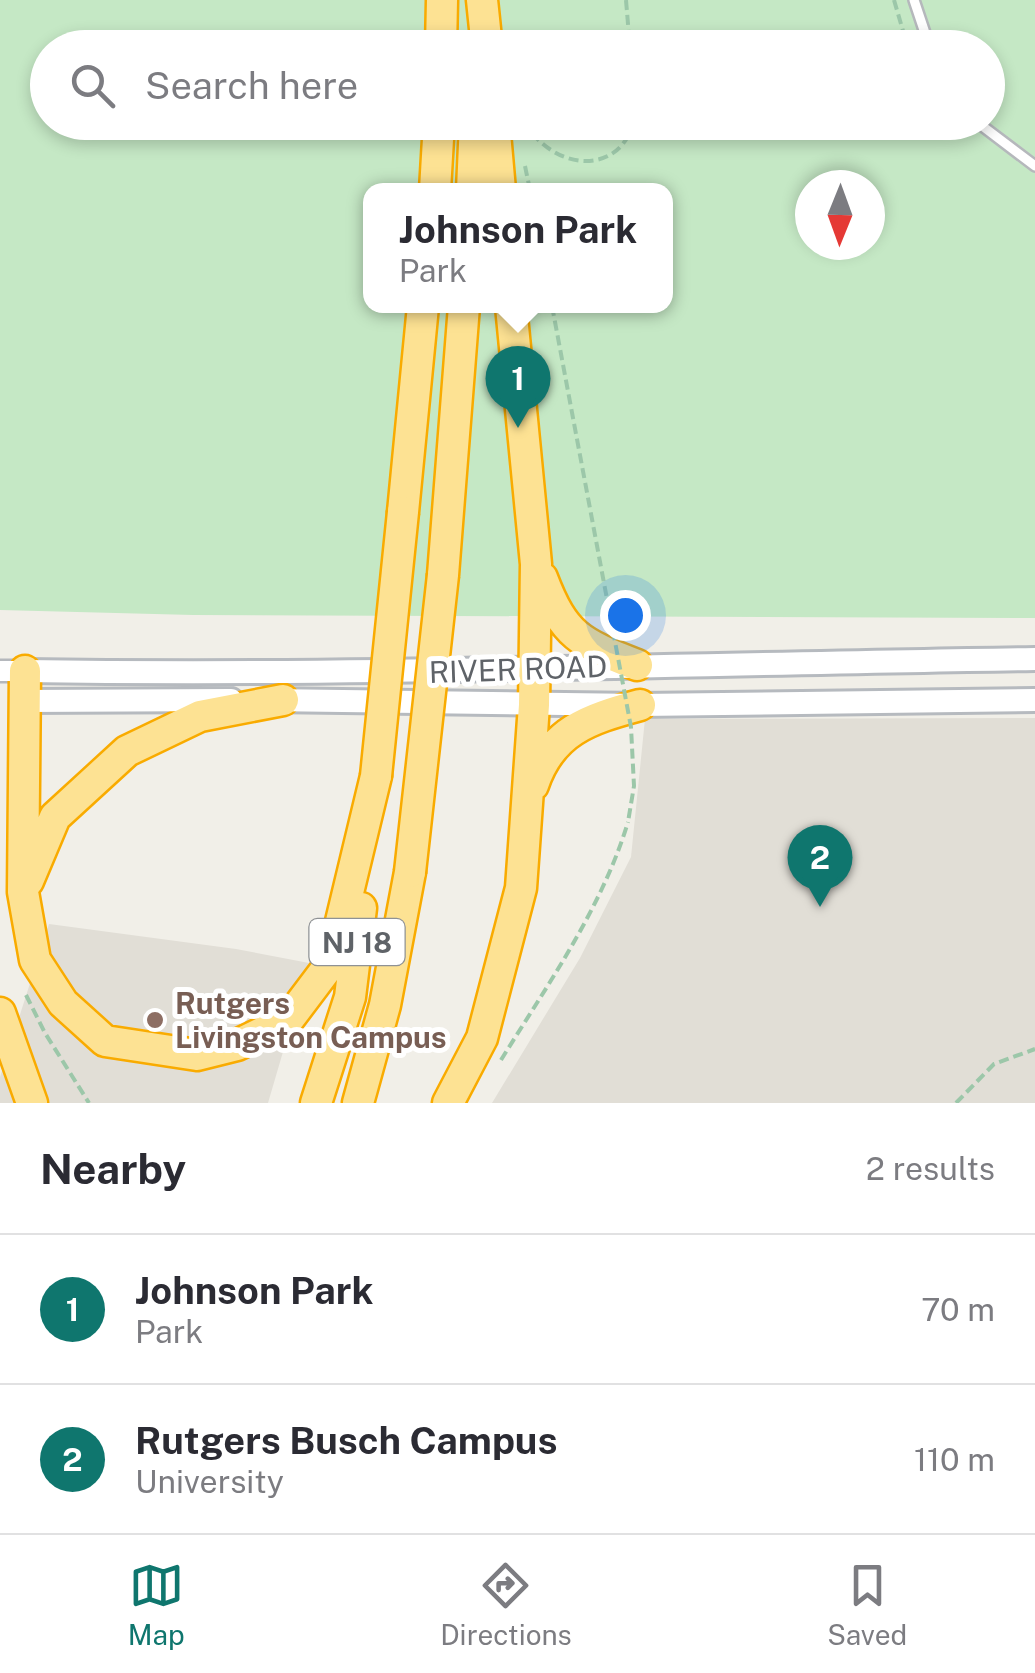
<!DOCTYPE html>
<html lang="en">
<head>
<meta charset="utf-8">
<style>
	:root { --surface:#fff; --page:#f7f7f7; --text:#2b2b33; --muted:#7c7c81; --line:#e1e1e2; --accent:#0f766e }
	body { margin:0; font-family:"Public Sans",sans-serif; background:var(--page); color:var(--text) }
	.compass { position:absolute; left:795px; top:170px; width:90px; height:90px; border-radius:50%; background:var(--surface); box-shadow:0 5px 15px #0003; rotate:181deg }
	.you { position:absolute; left:625px; top:615px; width:35px; height:35px; margin:-25px; border:8px solid #fff; border-radius:50%; background:#1a73e8; box-shadow:0 0 0 15px #1a73e833 }
	.badge { display:grid; place-items:center; width:65px; height:65px; border-radius:50%; background:var(--accent); color:#fff; font-size:32px; font-weight:700 }
	.pin { position:absolute; translate:-50% -82px; filter:drop-shadow(0 2px 5px #0008) }
	.pin::after { content:''; position:absolute; top:52px; width:35px; height:30px; background:inherit; clip-path:polygon(0 0,100% 0,50% 100%) }
	.popup { position:absolute; left:363px; top:183px; width:310px; height:130px; box-sizing:border-box; display:grid; place-content:center; border-radius:20px; background:var(--surface); filter:drop-shadow(0 2px 8px #0005); font-size:32px; white-space:nowrap; color:var(--muted) }
	.popup b { font-size:38px; color:var(--text) }
	.popup::after { content:''; position:absolute; left:50%; top:100%; margin-left:-20px; border:20px solid transparent; border-top-color:var(--surface) }
	.list { margin:0; padding:0; list-style:none }
	h2 { display:flex; justify-content:space-between; align-items:center; height:130px; margin:0; padding:0 40px; font-size:42px }
	h2 small { font-size:32px; font-weight:400; color:var(--muted) }
	.list li { display:grid; grid-template-columns:65px 1fr auto; gap:30px; align-items:center; box-sizing:border-box; height:150px; padding:0 40px; border-top:2px solid var(--line) }
	.list b { display:block; font-size:38px; white-space:nowrap }
	.list p { margin:0; font-size:32px; white-space:nowrap; color:var(--muted) }
	.list em { font-size:32px; font-style:normal; color:var(--muted) }
	.icon { flex:none; width:55px; height:55px; fill:none; stroke:currentColor; stroke-width:2; stroke-linecap:round; stroke-linejoin:round }
	.map { position:relative; flex:none; width:1035px; height:1103px; overflow:hidden }
	.search { position:absolute; background:var(--surface); box-shadow:0 5px 15px #0003; left:30px; right:30px; top:30px; height:110px; display:flex; align-items:center; gap:25px; box-sizing:border-box; padding:0 35px; border-radius:55px; color:var(--muted); font-size:38px }
	.sheet { height:430px; background:var(--surface) }
	nav { display:flex; justify-content:space-around; align-items:center; box-sizing:border-box; height:140px; border-top:2px solid var(--line); background:var(--surface); font-size:28px; color:var(--muted) }
	nav a { display:grid; justify-items:center; gap:5px }
	nav .on { color:var(--accent) }
	.map>svg:first-child { display:block }
	.education { fill:#e1ded6 }
	.green { fill:#c5e8c5; fill-rule:evenodd }
	.lines { fill:none; stroke-linecap:round; stroke-linejoin:round }
	.service-casing { stroke:#b5b8bc; stroke-width:14 }
	.tertiary-casing { stroke:#b5b8bc; stroke-width:25 }
	.secondary-casing { stroke:#b6babf; stroke-width:28 }
	.motorway-casing { stroke:#f9ab00; stroke-width:35 }
	.path { stroke:#9cc7a9; stroke-width:4; stroke-dasharray:10 5; stroke-linecap:butt }
	.service { stroke:#fff; stroke-width:9 }
	.tertiary { stroke:#fff; stroke-width:20 }
	.secondary { stroke:#fff; stroke-width:22 }
	.motorway { stroke:#fde293; stroke-width:30 }
	.motorway-bridge-casing { stroke:#f9ab00; stroke-width:35; stroke-linecap:butt }
	.path-bridge { stroke:#9cc7a9; stroke-width:4; stroke-dasharray:10 5; stroke-linecap:butt }
	.motorway-bridge { stroke:#fde293; stroke-width:30 }
	.education-dot { fill:#8d6e63; stroke:#fff; stroke-width:4 }
	.labels { text-anchor:middle; dominant-baseline:central; stroke-width:10; stroke-linejoin:round; paint-order:stroke }
	.shield { fill:#fff; stroke:#8f9295; stroke-width:2.5 }
	.shield-label { font-size:28px; font-weight:bold; fill:#5f6368 }
	.street-label { font-size:30px; fill:#5f6368; stroke:#fff }
	.education-label { font-size:30px; font-weight:bold; fill:#785e54; stroke:#fff; text-anchor:start }
</style>
</head>
<body>
<div class="map">
<svg width="1035" height="1103" viewBox="0 0 1035 1103">
	<rect width="100%" height="100%" fill="#f1efe8"/>
	<path class="education" d="M 1035,718 L 1035,1103 L 492,1103 L 580,958 L 631,857 L 645,719 Z
		M 49,924 L 236,949 L 309,963 L 268,1103 L 0,1103 L 0,1077 Z"/>
	<path class="green" d="M 0,0 L 1035,0 L 1035,618 L 193,615 L 0,610 ZM 48,48 L 988,48 L 988,122 L 48,122 ZM 810,185 L 870,185 L 870,245 L 810,245 ZM 370,190 L 666,190 L 666,306 L 370,306 Z"/>
	<g class="lines">
		<g class="service-casing">
			<path id="service" d="M 914,0 L 930,48
				M 977,122 L 1035,166"/>
		</g>
		<g class="tertiary-casing">
			<path id="tertiary" d="M 0,671 L 25,671"/>
		</g>
		<g class="secondary-casing">
			<path id="secondary" d="M 25,671 C 362,676 698,664 1035,659
				M 268,700 L 640,705 L 1035,700
				M 24,701 L 231,700"/>
		</g>
		<g class="motorway-casing">
			<path id="motorway" d="M 482,0 L 487,48
				M 441,48 L 442,0
				M 494,122 L 500,190
				M 435,190 L 439,122
				M 472,190 L 475,122
				M 403,512 L 423,306
				M 443,575 L 464,306
				M 542,578 C 564,636 580,643 637,665
				M 25,671 L 23,892 L 35,960 L 63,1003 L 105,1041 L 197,1055 L 237,1045 L 288,1020 L 331,963 L 376,776
				M 533,785 C 551,731 588,719 640,705
				M 28,881 L 55,817 L 127,751 L 200,716 L 283,700
				M 0,1013 L 32,1103
				M 316,1103 L 350,997 L 361,908
				M 358,1103 L 385,1005 L 410,872
				M 448,1103 L 482,1038 L 521,888 L 534,705 L 536,564 L 511,306"/>
		</g>
		<path class="path" d="M 626,0 L 630,48
			M 894,0 L 908,48
			M 521,123 C 531,132 540,143 551,150 C 583,171 624,162 633,122
			M 525,166 L 530,190
			M 26,995 L 45,1033 L 89,1103
			M 501,1060 C 548,984 602,908 628,822
			M 956,1103 L 994,1064 L 1035,1049"/>
		<use href="#service" class="service"/>
		<use href="#tertiary" class="tertiary"/>
		<use href="#secondary" class="secondary"/>
		<use href="#motorway" class="motorway"/>
		<g class="motorway-bridge-casing">
			<path id="motorway-bridge" d="M 376,776 L 403,512
				M 410,872 L 443,575"/>
		</g>
		<path class="path-bridge" d="M 552,306 L 631,727 L 634,786 L 628,822"/>
		<use href="#motorway-bridge" class="motorway-bridge"/>
	</g>
	<circle class="education-dot" cx="155" cy="1020" r="10"/>
	<g class="labels">
		<rect class="shield" x="309.5" y="919" width="95" height="46" rx="8"/>
		<g class="shield-label">
			<text x="357" y="942">NJ 18</text>
		</g>
		<g class="street-label">
			<text transform="translate(518 669) rotate(-2)">RIVER ROAD</text>
		</g>
		<g class="education-label">
			<text x="175" y="1003">Rutgers<tspan x="175" dy="34">Livingston Campus</tspan></text>
		</g>
	</g>
</svg>
<svg class="compass" viewBox="-18 -18 36 36"><path d="M0-13l5 13h-10z" fill="#e53935"/><path d="M0 13l5-13h-10z" fill="#7c7c81"/></svg>
<div class="you"></div>
<div class="pin badge" style="left:518px;top:428px">1</div>
<div class="popup"><b>Johnson Park</b>Park</div>
<div class="pin badge" style="left:820px;top:907px">2</div>
<div class="search"><svg class="icon" aria-label="search" viewBox="0 0 24 24"><circle cx="10" cy="10" r="6"/><path d="M15 15l6 6"/></svg>Search here</div>
</div>
<section class="sheet">
<h2>Nearby<small>2 results</small></h2>
<ul class="list">
<li><span class="badge">1</span><div><b>Johnson Park</b><p>Park</p></div><em>70 m</em></li>
<li><span class="badge">2</span><div><b>Rutgers Busch Campus</b><p>University</p></div><em>110 m</em></li>
</ul>
</section>
<nav>
<a class="on"><svg class="icon" aria-label="map" viewBox="0 0 24 24"><path d="M3 6l6-2 6 2 6-2v14l-6 2-6-2-6 2zM9 4v14M15 6v14"/></svg>Map</a>
<a><svg class="icon" aria-label="directions" viewBox="0 0 24 24"><path d="M12 3l9 9-9 9-9-9zM9 14v-3h6M13 9l2 2-2 2"/></svg>Directions</a>
<a><svg class="icon" aria-label="saved" viewBox="0 0 24 24"><path d="M7 4h10v16l-5-4-5 4z"/></svg>Saved</a>
</nav>
</body>
</html>
